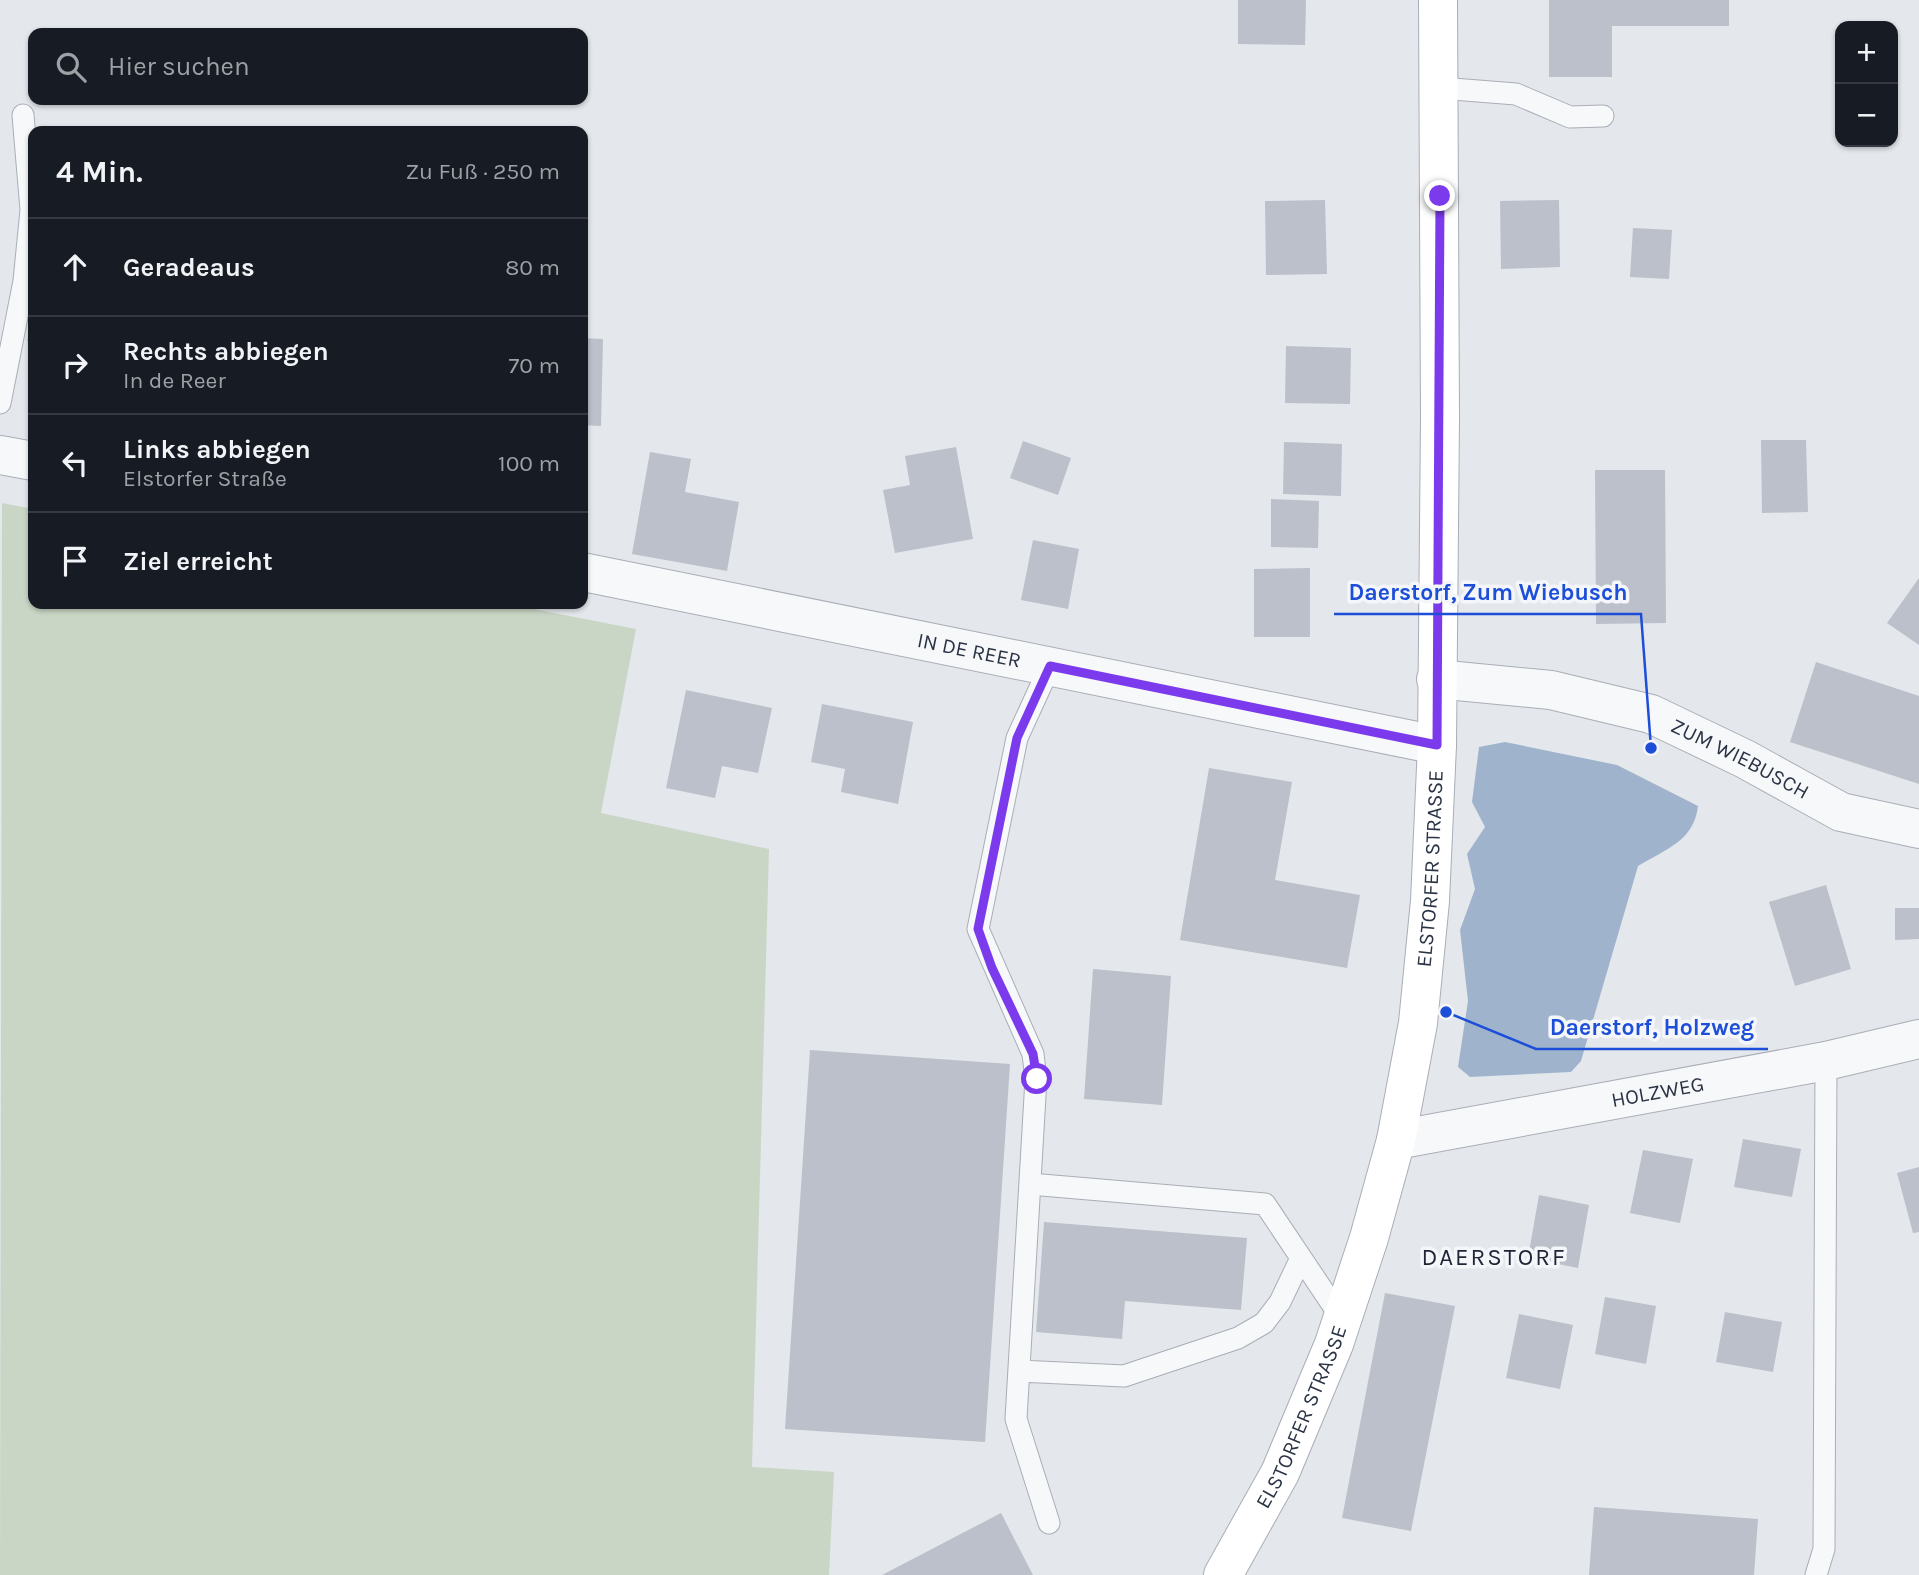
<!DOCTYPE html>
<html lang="de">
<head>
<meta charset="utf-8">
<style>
	:root { --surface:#171b24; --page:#242831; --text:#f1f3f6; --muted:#9ea1a6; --line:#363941 }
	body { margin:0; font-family:Karla,sans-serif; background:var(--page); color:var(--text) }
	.controls { position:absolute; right:21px; top:21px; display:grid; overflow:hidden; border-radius:14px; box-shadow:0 2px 5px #0004 }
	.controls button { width:63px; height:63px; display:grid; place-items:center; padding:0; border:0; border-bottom:2px solid var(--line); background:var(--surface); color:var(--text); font:35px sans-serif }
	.stop { position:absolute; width:21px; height:21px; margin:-16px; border:5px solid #7c3aed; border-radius:50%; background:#fff }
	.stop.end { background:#7c3aed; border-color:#fff; box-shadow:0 2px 7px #0008 }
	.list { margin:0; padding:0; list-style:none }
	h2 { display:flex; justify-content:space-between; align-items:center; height:91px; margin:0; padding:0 28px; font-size:30px }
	h2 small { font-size:23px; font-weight:400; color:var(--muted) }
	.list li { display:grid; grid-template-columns:46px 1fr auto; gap:21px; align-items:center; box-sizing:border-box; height:98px; padding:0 28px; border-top:2px solid var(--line) }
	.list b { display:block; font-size:26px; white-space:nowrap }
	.list p { margin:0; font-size:23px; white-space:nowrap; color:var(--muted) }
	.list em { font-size:23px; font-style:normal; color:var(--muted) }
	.icon { flex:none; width:38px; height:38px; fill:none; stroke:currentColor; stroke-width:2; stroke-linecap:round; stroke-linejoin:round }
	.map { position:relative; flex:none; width:1919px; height:1575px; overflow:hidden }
	.search { position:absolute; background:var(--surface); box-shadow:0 2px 5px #0004; left:28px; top:28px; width:560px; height:77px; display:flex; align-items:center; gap:18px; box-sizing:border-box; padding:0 24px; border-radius:14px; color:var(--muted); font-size:26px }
	.panel { position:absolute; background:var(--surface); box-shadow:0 2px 5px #0004; left:28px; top:126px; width:560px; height:483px; border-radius:14px }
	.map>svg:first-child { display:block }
	.green { fill:#c9d6c5 }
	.water { fill:#9fb4cc }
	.building { fill:#bbc0ca }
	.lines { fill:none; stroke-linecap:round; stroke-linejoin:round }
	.lane-casing { stroke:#a9aeb7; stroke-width:23 }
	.street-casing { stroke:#a9aeb7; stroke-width:40 }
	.secondary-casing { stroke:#a9aeb7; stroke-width:40 }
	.lane { stroke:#f7f8fa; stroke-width:21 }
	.street { stroke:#f7f8fa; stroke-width:38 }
	.secondary { stroke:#fff; stroke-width:38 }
	.route { stroke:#7c3aed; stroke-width:9 }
	.labels { text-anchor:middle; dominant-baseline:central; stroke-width:7; stroke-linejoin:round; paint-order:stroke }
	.street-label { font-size:21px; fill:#2b3445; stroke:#f4f6f9 }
	.quarter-label { font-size:24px; letter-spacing:2px; fill:#1d2536; stroke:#f4f6f9 }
	.leader { fill:none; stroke:#1d4ed8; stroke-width:2.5 }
	.callout-dot { fill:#1d4ed8; stroke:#f4f6f9; stroke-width:2.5 }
	.callout-label { font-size:23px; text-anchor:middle; font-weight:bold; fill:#1d4ed8; stroke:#f4f6f9; stroke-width:7; stroke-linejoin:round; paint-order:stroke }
</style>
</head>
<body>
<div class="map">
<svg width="1919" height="1575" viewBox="0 0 1919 1575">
	<rect width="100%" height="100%" fill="#e4e7ec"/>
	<path class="green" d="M 2,503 L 33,509 L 33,604 L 508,604 L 636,629 L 601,813 L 769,849 L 752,1467 L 834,1472 L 829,1575 L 0,1575 Z"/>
	<path class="water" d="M 1505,742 L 1617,765 L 1698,806 C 1694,841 1666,849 1638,866 L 1581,1061 L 1571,1072 L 1470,1077 L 1458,1067 L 1468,1001 L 1460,930 L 1475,889 L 1467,854 L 1485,827 L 1472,802 L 1479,747 Z"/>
	<path class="building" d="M 1238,0 L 1306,0 L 1305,45 L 1238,44 Z
		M 1549,0 L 1729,0 L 1729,26 L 1612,26 L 1612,77 L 1549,77 Z
		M 1325,200 L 1327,274 L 1266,275 L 1265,201 Z
		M 1559,200 L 1560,267 L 1501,269 L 1500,201 Z
		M 1633,228 L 1672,230 L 1669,279 L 1630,277 Z
		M 33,321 L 33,343 L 27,341 Z
		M 583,338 L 603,339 L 601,426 L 583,425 Z
		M 1286,346 L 1351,348 L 1350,404 L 1285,403 Z
		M 1761,440 L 1806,440 L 1808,512 L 1762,513 Z
		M 1023,441 L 1071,458 L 1058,495 L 1010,478 Z
		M 1284,442 L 1342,444 L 1341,496 L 1283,494 Z
		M 956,447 L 973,539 L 895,553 L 883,490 L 910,485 L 905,456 Z
		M 650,452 L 691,459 L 685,492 L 739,502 L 727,571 L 632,554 Z
		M 1595,470 L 1665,470 L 1666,623 L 1596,624 Z
		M 1271,499 L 1319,501 L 1318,548 L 1271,547 Z
		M 1033,540 L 1079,549 L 1068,609 L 1021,600 Z
		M 1310,568 L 1310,637 L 1254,637 L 1254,569 Z
		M 1919,578 L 1919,645 L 1887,623 Z
		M 1816,662 L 1919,696 L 1919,784 L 1790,742 Z
		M 686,690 L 772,708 L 758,773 L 722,766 L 715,798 L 666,788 Z
		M 822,704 L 913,722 L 898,804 L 841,792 L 845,769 L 811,762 Z
		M 1209,768 L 1292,782 L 1275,880 L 1360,895 L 1347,968 L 1180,940 Z
		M 1826,885 L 1851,969 L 1795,986 L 1769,902 Z
		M 1895,908 L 1919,908 L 1919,939 L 1895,940 Z
		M 1093,969 L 1171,976 L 1162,1105 L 1084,1099 Z
		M 810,1050 L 1010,1064 L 985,1442 L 785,1429 Z
		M 1743,1139 L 1801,1149 L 1792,1197 L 1734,1187 Z
		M 1643,1150 L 1693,1159 L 1680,1223 L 1630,1213 Z
		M 1919,1167 L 1919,1232 L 1913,1233 L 1897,1173 Z
		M 1539,1195 L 1589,1205 L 1578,1268 L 1528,1258 Z
		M 1044,1222 L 1247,1238 L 1241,1310 L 1125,1301 L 1122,1339 L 1036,1332 Z
		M 1385,1293 L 1455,1306 L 1411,1531 L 1342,1518 Z
		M 1605,1297 L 1656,1306 L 1646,1364 L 1595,1354 Z
		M 1725,1312 L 1782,1322 L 1773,1372 L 1716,1362 Z
		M 1519,1314 L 1573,1325 L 1560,1389 L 1506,1378 Z
		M 1594,1507 L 1758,1519 L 1754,1575 L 1589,1575 Z
		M 1001,1513 L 1033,1575 L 882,1575 Z"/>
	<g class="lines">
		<g class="lane-casing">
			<path id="lane" d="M 1440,88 L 1516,94 L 1570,117 L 1603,116
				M 0,403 L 24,281 L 31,210 L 23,115
				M 1030,1184 L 1265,1204 L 1342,1319
				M 1019,1371 L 1124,1376 L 1238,1338 L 1264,1323 L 1280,1302 L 1301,1258
				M 1049,1523 L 1016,1419 L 1036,1079 L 1033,1054 L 978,929 L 1017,738 L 1050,666
				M 1816,1575 L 1824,1549 L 1826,1061"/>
		</g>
		<g class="street-casing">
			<g id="street">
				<path d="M 0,455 L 33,461"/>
				<path id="s1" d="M 583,572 L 1437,745"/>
				<path id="s2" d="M 1436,679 L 1551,690 L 1651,714 L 1745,759 L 1841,812 L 1919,829"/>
				<path id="s3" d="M 1396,1140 L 1826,1061 L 1919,1039"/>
			</g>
		</g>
		<g class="secondary-casing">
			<g id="secondary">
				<path id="s4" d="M 1223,1575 L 1280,1473 L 1334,1344 L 1369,1238 L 1396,1140 L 1418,1023 L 1430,901 L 1437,745 L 1440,418 L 1438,0"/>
			</g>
		</g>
		<use href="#lane" class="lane"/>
		<use href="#street" class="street"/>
		<use href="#secondary" class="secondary"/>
	</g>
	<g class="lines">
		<path class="route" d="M 1037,1079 L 1033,1054 L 992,968 L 978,929 L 1017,738 L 1050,666 L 1437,745 L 1440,196"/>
	</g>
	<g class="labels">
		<g class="street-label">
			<text stroke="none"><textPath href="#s1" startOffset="394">IN DE REER</textPath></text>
			<text stroke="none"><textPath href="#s2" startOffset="318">ZUM WIEBUSCH</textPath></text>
			<text stroke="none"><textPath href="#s4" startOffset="744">ELSTORFER STRASSE</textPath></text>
			<text stroke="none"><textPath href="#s3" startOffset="266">HOLZWEG</textPath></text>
			<text stroke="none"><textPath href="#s4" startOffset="177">ELSTORFER STRASSE</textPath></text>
		</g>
		<g class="quarter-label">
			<text x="1494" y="1257">DAERSTORF</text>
		</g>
	</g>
	<path class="leader" d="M1651 748L1641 614H1334M1446 1012L1536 1049H1768"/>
	<g class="callout-dot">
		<circle cx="1651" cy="748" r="7"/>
		<circle cx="1446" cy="1012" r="7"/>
	</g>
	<g class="callout-label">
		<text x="1488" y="600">Daerstorf, Zum Wiebusch</text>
		<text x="1652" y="1035">Daerstorf, Holzweg</text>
	</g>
</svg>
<div class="controls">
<button>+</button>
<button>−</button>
</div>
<div class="stop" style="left:1037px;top:1079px"></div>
<div class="stop end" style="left:1440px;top:196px"></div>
<div class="search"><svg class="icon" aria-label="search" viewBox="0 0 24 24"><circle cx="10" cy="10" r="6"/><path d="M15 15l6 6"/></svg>Hier suchen</div>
<section class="panel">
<h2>4 Min.<small>Zu Fuß · 250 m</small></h2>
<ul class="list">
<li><svg class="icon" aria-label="ahead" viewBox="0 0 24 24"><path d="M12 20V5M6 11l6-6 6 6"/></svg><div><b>Geradeaus</b></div><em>80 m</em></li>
<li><svg class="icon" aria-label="right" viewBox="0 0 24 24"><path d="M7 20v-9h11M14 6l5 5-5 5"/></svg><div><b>Rechts abbiegen</b><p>In de Reer</p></div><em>70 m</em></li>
<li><svg class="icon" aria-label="left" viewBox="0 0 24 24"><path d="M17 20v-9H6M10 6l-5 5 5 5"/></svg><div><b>Links abbiegen</b><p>Elstorfer Straße</p></div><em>100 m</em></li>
<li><svg class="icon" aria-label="arrive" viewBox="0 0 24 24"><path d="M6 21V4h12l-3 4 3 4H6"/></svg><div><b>Ziel erreicht</b></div></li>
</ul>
</section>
</div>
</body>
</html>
